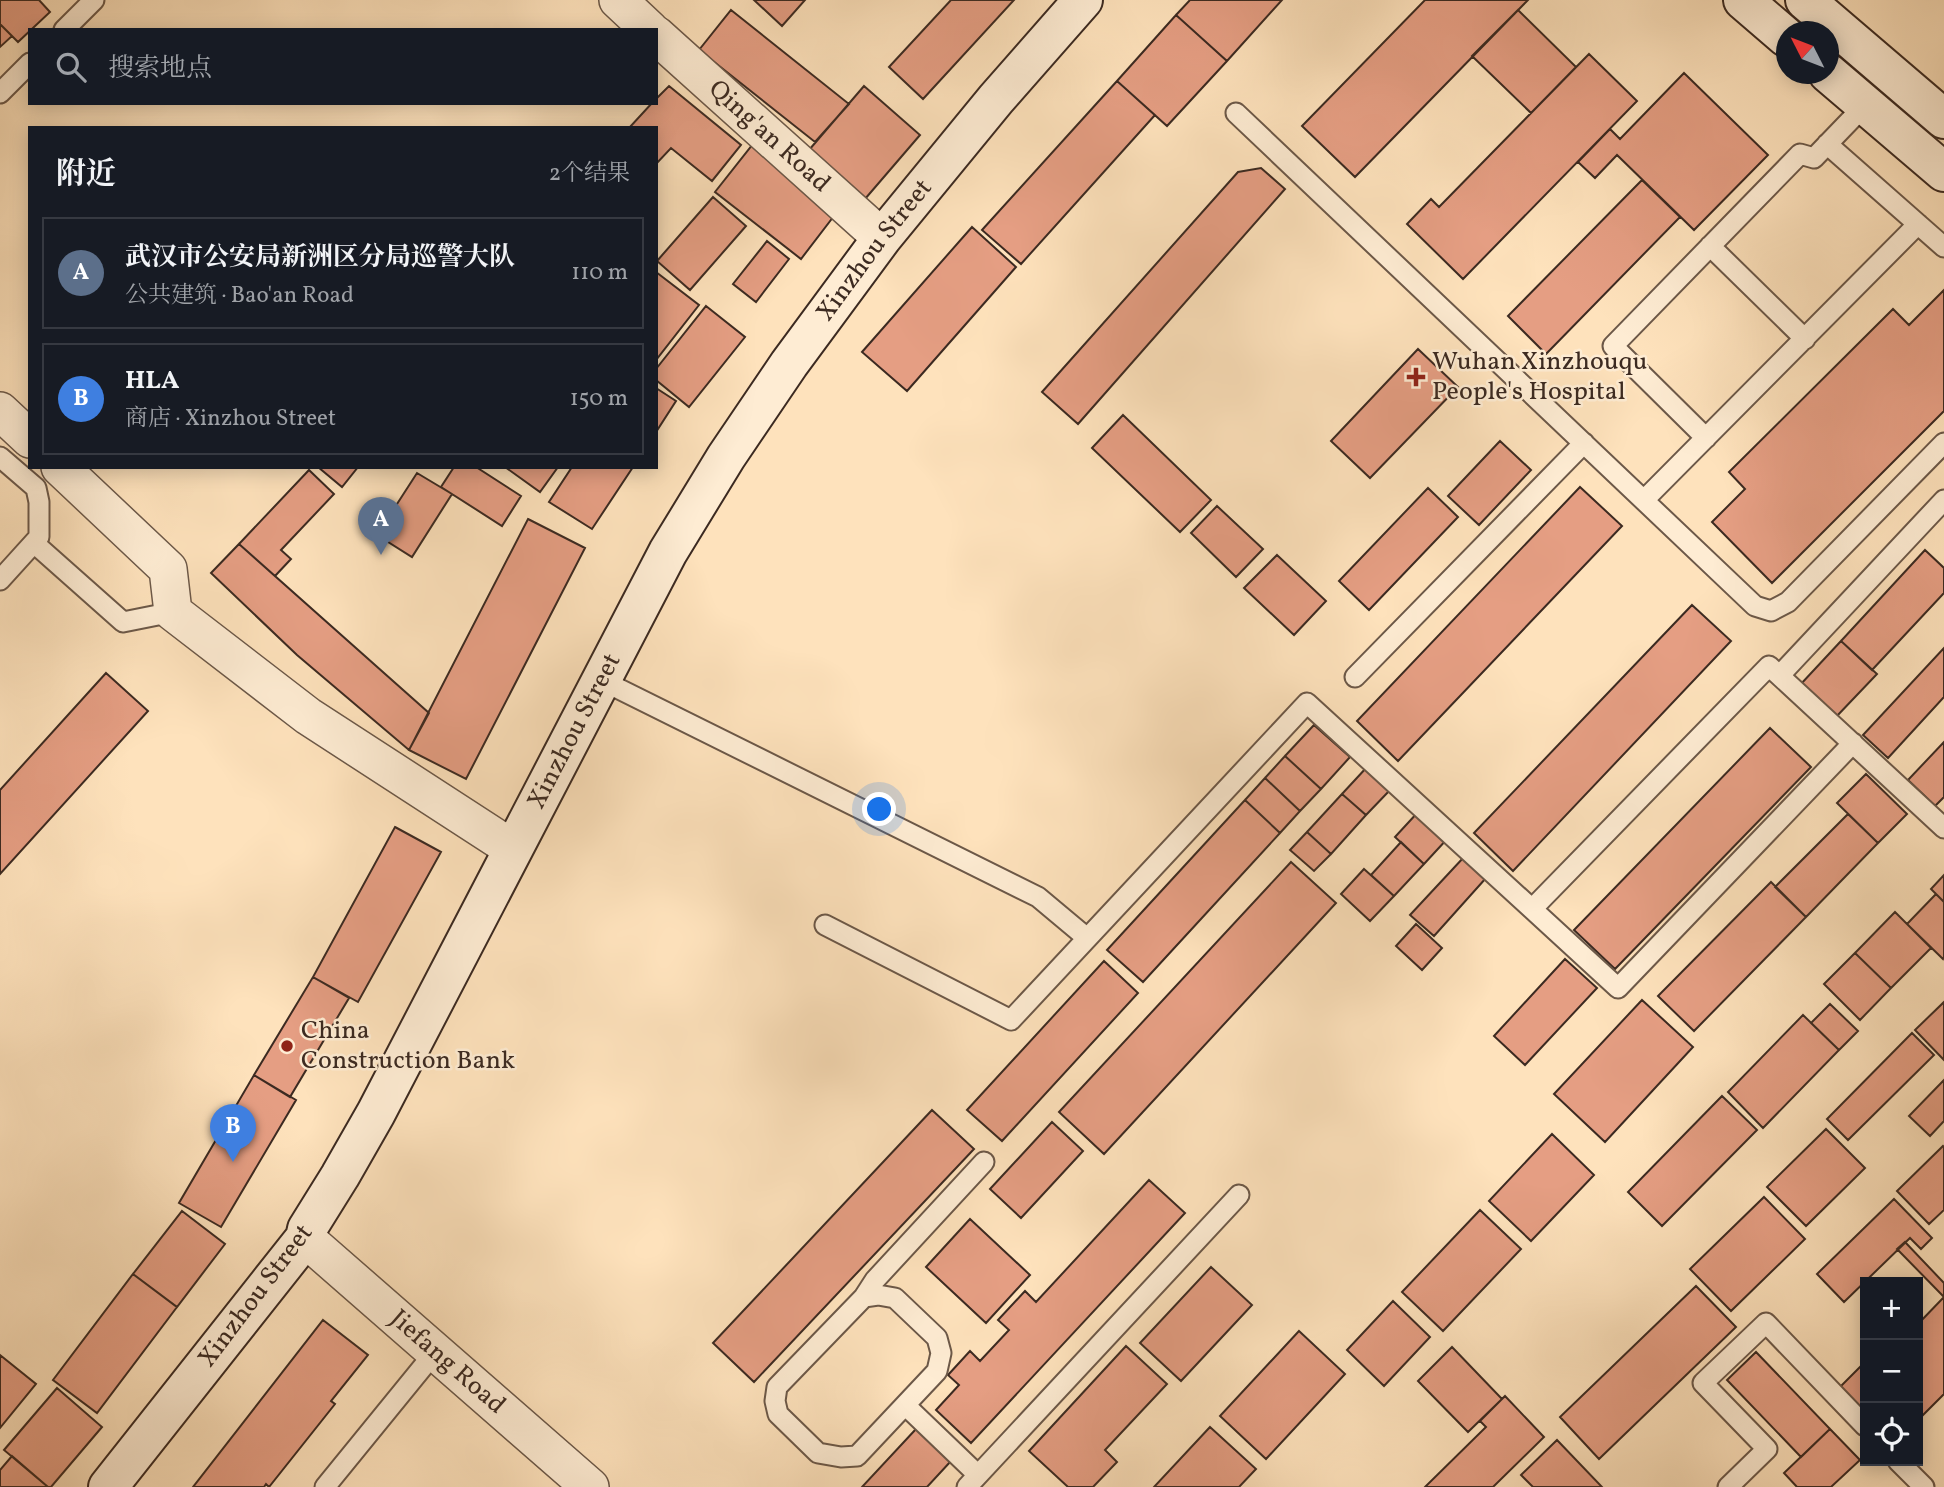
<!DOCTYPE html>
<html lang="zh">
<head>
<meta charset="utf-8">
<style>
	:root { --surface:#171b24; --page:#242831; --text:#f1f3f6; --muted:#9ea1a6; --line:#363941; --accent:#2563eb }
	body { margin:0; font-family:Vollkorn,"Noto Serif SC",serif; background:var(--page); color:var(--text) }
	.controls { position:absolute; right:21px; bottom:21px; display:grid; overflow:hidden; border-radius:0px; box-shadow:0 4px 18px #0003 }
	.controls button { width:63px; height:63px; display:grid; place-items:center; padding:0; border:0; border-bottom:2px solid var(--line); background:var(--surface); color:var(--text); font:35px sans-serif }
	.compass { position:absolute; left:1776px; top:21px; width:63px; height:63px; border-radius:50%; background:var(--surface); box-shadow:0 4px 18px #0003; rotate:312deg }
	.you { position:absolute; left:880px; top:810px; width:24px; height:24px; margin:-18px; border:5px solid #fff; border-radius:50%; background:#1a73e8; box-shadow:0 0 0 10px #1a73e833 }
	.badge { display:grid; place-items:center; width:46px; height:46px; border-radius:50%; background:var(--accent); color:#fff; font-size:23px; font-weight:700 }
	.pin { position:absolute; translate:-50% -58px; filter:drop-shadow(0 2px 4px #0008) }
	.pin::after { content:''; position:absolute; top:37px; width:24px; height:21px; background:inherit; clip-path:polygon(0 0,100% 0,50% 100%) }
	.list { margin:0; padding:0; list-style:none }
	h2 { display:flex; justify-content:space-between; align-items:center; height:91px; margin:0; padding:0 28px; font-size:30px }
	h2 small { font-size:23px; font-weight:400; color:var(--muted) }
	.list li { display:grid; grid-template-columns:46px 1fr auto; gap:21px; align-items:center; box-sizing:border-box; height:112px; margin:0 14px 14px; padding:0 14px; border:2px solid var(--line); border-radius:0px }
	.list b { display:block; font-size:26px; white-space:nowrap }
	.list p { margin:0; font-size:23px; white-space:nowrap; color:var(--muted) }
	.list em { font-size:23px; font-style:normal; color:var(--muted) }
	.icon { flex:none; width:38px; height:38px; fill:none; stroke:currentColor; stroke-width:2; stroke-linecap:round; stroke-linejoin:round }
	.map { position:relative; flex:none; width:1944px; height:1487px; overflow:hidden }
	.search { position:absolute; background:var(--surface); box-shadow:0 4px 18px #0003; left:28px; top:28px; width:630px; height:77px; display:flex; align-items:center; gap:18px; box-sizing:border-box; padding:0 24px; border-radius:0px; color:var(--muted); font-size:26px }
	.panel { position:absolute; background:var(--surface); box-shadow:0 4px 18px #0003; left:28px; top:126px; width:630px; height:343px; border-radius:0px }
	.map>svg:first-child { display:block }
	.building { fill:#e59e83; stroke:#3c2a21; stroke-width:2 }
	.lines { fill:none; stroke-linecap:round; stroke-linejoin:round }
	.service-casing { stroke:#6c5848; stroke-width:23 }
	.minor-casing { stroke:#6c5848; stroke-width:40 }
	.secondary-casing { stroke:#3c2a21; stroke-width:42 }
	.service { stroke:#feecd3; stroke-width:19 }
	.minor { stroke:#feecd3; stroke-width:37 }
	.secondary { stroke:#feecd3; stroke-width:38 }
	.poi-dot { fill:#8f2418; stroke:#feecd3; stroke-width:2.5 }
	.labels { text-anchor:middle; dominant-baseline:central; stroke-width:5; stroke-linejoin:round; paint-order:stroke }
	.street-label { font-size:26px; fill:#3c2a21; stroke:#feecd3 }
	.poi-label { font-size:26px; fill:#3c2a21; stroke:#feecd3; text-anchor:start }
</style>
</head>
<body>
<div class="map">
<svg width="1944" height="1487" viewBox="0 0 1944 1487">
	<rect width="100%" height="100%" fill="#fee2bc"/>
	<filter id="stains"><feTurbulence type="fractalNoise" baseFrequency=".00286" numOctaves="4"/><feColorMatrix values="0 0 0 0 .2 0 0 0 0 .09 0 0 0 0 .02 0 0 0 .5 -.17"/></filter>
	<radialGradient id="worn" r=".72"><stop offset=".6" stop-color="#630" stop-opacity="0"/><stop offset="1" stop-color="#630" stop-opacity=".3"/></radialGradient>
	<path class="building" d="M 0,0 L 39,0 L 50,12 L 18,42 L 0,24 Z
		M 754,0 L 805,0 L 782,26 Z
		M 951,0 L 1014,0 L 923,99 L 889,67 Z
		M 1190,0 L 1282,0 L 1227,61 L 1176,15 Z
		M 1425,0 L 1528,0 L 1355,177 L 1302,126 Z
		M 731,10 L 849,104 L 815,142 L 699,50 Z
		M 1518,10 L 1576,67 L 1531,113 L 1472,56 Z
		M 1176,15 L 1227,61 L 1167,126 L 1117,81 Z
		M 0,24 L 12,36 L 0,47 Z
		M 1589,54 L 1637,101 L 1463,279 L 1407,224 L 1431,199 L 1439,207 Z
		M 1684,73 L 1768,155 L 1694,230 L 1617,155 L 1595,178 L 1578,162 L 1610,129 L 1620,139 Z
		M 1117,81 L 1155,115 L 1021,264 L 982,230 Z
		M 669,86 L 741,145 L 712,181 L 671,148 L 656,164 L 656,128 L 629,128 L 652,103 L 656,103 L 656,99 Z
		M 864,86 L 920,135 L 865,199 L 809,150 Z
		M 753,144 L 837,212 L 801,259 L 715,192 Z
		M 1261,168 L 1285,189 L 1078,424 L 1042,392 L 1238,172 Z
		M 1642,180 L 1680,217 L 1546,354 L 1508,316 Z
		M 713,197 L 746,226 L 690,290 L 657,261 Z
		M 972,227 L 1016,267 L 907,391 L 862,352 Z
		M 767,241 L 789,259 L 756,302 L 733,284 Z
		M 656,272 L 699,305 L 656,360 Z
		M 1944,290 L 1944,411 L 1772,583 L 1712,522 L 1745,489 L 1729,472 L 1893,309 L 1909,325 Z
		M 706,306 L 745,337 L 689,407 L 656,380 L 656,369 Z
		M 1418,349 L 1458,387 L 1370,478 L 1331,441 Z
		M 656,388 L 676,401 L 656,432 Z
		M 1123,415 L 1211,500 L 1180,532 L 1092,448 Z
		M 1500,441 L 1531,470 L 1479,525 L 1448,496 Z
		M 318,467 L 358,467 L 342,487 Z
		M 454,467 L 476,467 L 521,496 L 502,526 L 441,487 Z
		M 505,467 L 558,467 L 540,492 Z
		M 572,467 L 633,467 L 592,529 L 549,502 Z
		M 309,470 L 334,494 L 281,550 L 291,559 L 275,576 L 239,544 Z
		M 417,473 L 452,494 L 412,557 L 377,535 Z
		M 1580,487 L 1622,526 L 1398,761 L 1357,721 Z
		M 1428,488 L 1458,517 L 1369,610 L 1339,581 Z
		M 1217,506 L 1263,549 L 1236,577 L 1191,533 Z
		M 528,519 L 585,548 L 466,779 L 409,750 Z
		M 239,544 L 429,713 L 409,750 L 297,655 L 211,573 Z
		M 1925,550 L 1944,568 L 1944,593 L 1872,670 L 1841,641 Z
		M 1277,555 L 1326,601 L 1294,635 L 1244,588 Z
		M 1692,605 L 1731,641 L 1513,871 L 1474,833 Z
		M 1841,641 L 1877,674 L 1835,718 L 1800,685 Z
		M 1944,648 L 1944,697 L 1888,758 L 1863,735 Z
		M 106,673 L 148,711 L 0,874 L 0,790 Z
		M 1314,725 L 1350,757 L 1321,789 L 1285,756 Z
		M 1770,728 L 1811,767 L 1615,969 L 1574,930 Z
		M 1944,742 L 1944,797 L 1935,806 L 1908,780 Z
		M 1285,756 L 1321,789 L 1300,811 L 1265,778 Z
		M 1367,767 L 1391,789 L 1366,815 L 1342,794 Z
		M 1866,774 L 1907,814 L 1878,843 L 1837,803 Z
		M 1265,778 L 1300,811 L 1280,833 L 1245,800 Z
		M 1342,794 L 1366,815 L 1331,854 L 1307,832 Z
		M 1245,800 L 1280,833 L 1143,982 L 1107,950 Z
		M 1419,811 L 1448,838 L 1424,864 L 1395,837 Z
		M 1848,814 L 1878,843 L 1806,917 L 1775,887 Z
		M 395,827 L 441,852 L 358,1002 L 313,977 Z
		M 1307,832 L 1331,854 L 1314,871 L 1290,850 Z
		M 1401,842 L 1424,864 L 1394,896 L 1371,875 Z
		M 1464,857 L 1486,878 L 1434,936 L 1410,915 Z
		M 1291,862 L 1336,903 L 1104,1154 L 1059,1112 Z
		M 1364,869 L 1394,896 L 1370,921 L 1341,894 Z
		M 1944,875 L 1944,902 L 1931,889 Z
		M 1771,882 L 1806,917 L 1694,1031 L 1658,996 Z
		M 1936,894 L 1944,902 L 1944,957 L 1943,959 L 1907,924 Z
		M 1895,912 L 1931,948 L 1891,988 L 1855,953 Z
		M 1416,924 L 1442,948 L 1422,970 L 1396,946 Z
		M 1855,953 L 1891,988 L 1860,1020 L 1824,984 Z
		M 1565,959 L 1597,988 L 1525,1065 L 1494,1036 Z
		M 1104,961 L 1138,993 L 1002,1141 L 967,1110 Z
		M 313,977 L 349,998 L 290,1097 L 254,1075 Z
		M 1642,1000 L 1693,1047 L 1605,1142 L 1554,1094 Z
		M 1944,1002 L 1944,1060 L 1915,1030 Z
		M 1830,1004 L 1858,1031 L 1839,1050 L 1811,1023 Z
		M 1803,1015 L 1839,1050 L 1763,1128 L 1728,1092 Z
		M 1912,1033 L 1934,1055 L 1848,1140 L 1827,1119 Z
		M 254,1075 L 296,1100 L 221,1227 L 179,1203 Z
		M 1944,1080 L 1944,1121 L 1930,1136 L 1909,1116 Z
		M 1722,1096 L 1757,1130 L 1662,1226 L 1628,1192 Z
		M 932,1110 L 974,1149 L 754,1382 L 713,1343 Z
		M 1052,1122 L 1083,1151 L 1021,1218 L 990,1189 Z
		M 1826,1129 L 1865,1168 L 1806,1226 L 1767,1187 Z
		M 1552,1134 L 1594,1175 L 1531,1241 L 1489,1201 Z
		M 1943,1146 L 1944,1147 L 1944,1210 L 1929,1224 L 1897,1191 Z
		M 1149,1180 L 1185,1213 L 971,1443 L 936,1410 L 959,1385 L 948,1375 L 970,1351 L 980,1361 L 1009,1330 L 998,1320 L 1025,1291 L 1036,1302 Z
		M 1764,1197 L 1805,1239 L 1731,1311 L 1690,1269 Z
		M 1894,1199 L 1932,1238 L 1921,1249 L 1910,1238 L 1844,1302 L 1817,1274 Z
		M 1480,1210 L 1521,1249 L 1443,1331 L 1402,1292 Z
		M 182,1211 L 225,1244 L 177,1307 L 133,1274 Z
		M 970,1219 L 1030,1275 L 986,1323 L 926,1267 Z
		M 1905,1242 L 1944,1283 L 1944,1297 L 1897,1249 Z
		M 1211,1267 L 1252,1305 L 1181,1381 L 1140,1343 Z
		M 133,1274 L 177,1307 L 97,1413 L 53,1380 Z
		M 1696,1286 L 1736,1327 L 1599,1459 L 1560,1417 Z
		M 1944,1297 L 1944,1394 L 1918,1420 L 1918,1324 Z
		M 1393,1301 L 1430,1337 L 1384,1386 L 1347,1350 Z
		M 323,1320 L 368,1355 L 331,1401 L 335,1404 L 269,1487 L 266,1484 L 264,1487 L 193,1487 Z
		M 1299,1331 L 1345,1374 L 1266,1459 L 1220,1416 Z
		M 1126,1346 L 1167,1384 L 1105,1450 L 1117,1462 L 1093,1487 L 1068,1487 L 1029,1451 Z
		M 1452,1347 L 1502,1399 L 1468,1432 L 1418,1381 Z
		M 1756,1352 L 1830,1429 L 1801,1457 L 1727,1380 Z
		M 0,1355 L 36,1384 L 0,1428 Z
		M 1865,1362 L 1865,1417 L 1838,1389 Z
		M 57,1388 L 102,1427 L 51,1487 L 48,1487 L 4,1450 Z
		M 1505,1396 L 1544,1437 L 1493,1487 L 1425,1487 L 1486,1427 L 1480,1421 Z
		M 1210,1427 L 1256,1469 L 1239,1487 L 1154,1487 Z
		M 916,1429 L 951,1461 L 927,1487 L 862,1487 Z
		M 1830,1429 L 1860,1460 L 1831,1487 L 1797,1487 L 1784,1473 Z
		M 1557,1440 L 1602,1487 L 1533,1487 L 1521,1475 Z
		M 12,1456 L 48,1487 L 0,1487 L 0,1470 Z"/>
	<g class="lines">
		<g class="service-casing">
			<path id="service" d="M 64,30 L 94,0
				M 0,93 L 30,63
				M 1236,113 L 1755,606 L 1771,611 L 1788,602 L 1944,443
				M 1827,144 L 1944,247
				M 1710,246 L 1805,339
				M 1706,438 L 1613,346 L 1800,154 L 1814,158 L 1865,105
				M 0,457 L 36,488 L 39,502 L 39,537 L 0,580
				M 1644,500 L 1918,224
				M 34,543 L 123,622 L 173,612
				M 1780,675 L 1944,500
				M 1355,677 L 1584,443
				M 601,680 L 1038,897 L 1087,938
				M 1532,909 L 1618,988 L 1853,743
				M 825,925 L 1011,1020 L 1307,703 L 1532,909 L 1769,666 L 1944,828
				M 878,1295 L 895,1298 L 937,1338 L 941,1353 L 937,1371 L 857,1456 L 841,1457 L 818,1453 L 778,1414 L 775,1401 L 777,1387 L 864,1297 Z
				M 864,1297 L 875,1280 L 984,1162
				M 905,1405 L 978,1475
				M 1898,1461 L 1924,1487
				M 325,1487 L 435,1352
				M 967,1487 L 1239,1195
				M 1728,1487 L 1767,1449 L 1703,1383 L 1766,1323 L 1865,1426"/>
		</g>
		<g class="minor-casing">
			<g id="minor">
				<path d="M 618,0 L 650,30"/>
				<path id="s1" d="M 656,35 L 882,238"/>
				<path d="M 0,411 L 30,439"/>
				<path d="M 60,467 L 168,569 L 173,612 L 308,716 L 513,849"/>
				<path id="s2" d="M 305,1238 L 590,1487"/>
			</g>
		</g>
		<g class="secondary-casing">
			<g id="secondary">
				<path d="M 1743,0 L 1786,37"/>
				<path d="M 1805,0 L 1944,119"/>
				<path d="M 1828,73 L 1944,172"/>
				<path id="s3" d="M 108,1487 L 305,1238 L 307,1229 L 340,1176 L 376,1113 L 668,552 L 726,457 L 789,364 L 882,238 L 996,99 L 1083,0"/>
			</g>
		</g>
		<use href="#service" class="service"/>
		<use href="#minor" class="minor"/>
		<use href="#secondary" class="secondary"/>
	</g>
	<g class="poi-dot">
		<path d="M1412.5 366.5h7v7h7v7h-7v7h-7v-7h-7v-7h7z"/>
		<circle cx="287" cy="1046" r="7"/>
	</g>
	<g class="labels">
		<g class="street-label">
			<text stroke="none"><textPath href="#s1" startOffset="152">Qing'an Road</textPath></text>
			<text stroke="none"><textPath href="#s3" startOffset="1460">Xinzhou Street</textPath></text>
			<text stroke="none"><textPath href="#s3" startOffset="892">Xinzhou Street</textPath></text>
			<text transform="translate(256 1296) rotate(-53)">Xinzhou Street</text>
			<text stroke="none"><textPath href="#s2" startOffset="189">Jiefang Road</textPath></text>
		</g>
		<g class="poi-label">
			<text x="1432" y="362">Wuhan Xinzhouqu<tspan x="1432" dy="30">People's Hospital</tspan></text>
			<text x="301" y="1031">China<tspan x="301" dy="30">Construction Bank</tspan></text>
		</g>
	</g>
	<rect width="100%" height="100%" filter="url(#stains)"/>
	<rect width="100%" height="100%" fill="url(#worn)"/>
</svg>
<div class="controls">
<button>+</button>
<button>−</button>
<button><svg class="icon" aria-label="locate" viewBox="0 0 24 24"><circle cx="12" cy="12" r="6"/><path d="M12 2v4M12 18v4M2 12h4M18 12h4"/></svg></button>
</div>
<svg class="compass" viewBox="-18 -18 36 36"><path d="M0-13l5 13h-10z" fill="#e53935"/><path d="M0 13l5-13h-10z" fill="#9ea1a6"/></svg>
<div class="you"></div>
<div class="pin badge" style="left:381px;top:555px;background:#5c6f8a">A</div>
<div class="pin badge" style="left:233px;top:1162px;background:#3f7fe0">B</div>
<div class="search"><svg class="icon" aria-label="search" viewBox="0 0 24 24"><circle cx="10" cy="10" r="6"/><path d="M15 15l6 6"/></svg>搜索地点</div>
<section class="panel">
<h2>附近<small>2个结果</small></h2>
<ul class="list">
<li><span class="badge" style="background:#5c6f8a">A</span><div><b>武汉市公安局新洲区分局巡警大队</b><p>公共建筑 · Bao'an Road</p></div><em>110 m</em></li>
<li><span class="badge" style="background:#3f7fe0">B</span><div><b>HLA</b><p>商店 · Xinzhou Street</p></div><em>150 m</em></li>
</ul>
</section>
</div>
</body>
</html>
